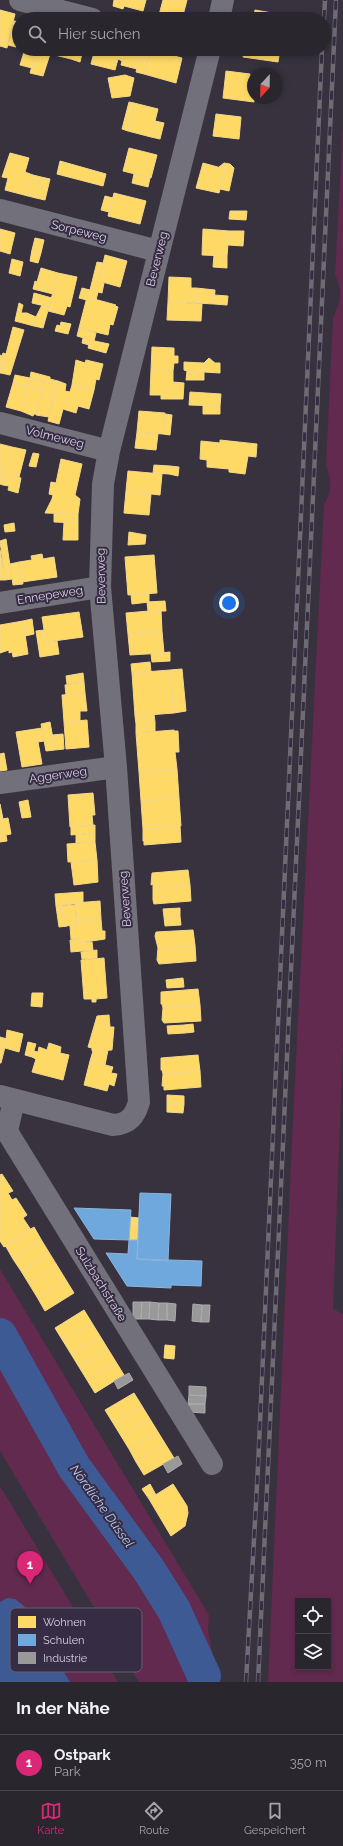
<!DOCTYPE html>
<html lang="de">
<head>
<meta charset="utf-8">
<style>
	:root { --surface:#29262e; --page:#312e36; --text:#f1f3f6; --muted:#a5a5aa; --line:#45434a; --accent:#db2777 }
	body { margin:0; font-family:Raleway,sans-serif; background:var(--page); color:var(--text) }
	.controls { position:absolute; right:12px; bottom:12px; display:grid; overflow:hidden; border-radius:0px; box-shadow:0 2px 6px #0003 }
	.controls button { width:36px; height:36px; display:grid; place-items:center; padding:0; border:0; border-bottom:1px solid var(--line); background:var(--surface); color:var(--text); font:20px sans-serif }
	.compass { position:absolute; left:247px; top:68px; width:36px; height:36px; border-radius:50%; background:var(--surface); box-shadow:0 2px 6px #0003; rotate:202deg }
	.you { position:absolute; left:229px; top:603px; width:14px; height:14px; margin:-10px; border:3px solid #fff; border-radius:50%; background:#1a73e8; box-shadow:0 0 0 6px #1a73e833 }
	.badge { display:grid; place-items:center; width:26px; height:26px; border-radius:50%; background:var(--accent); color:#fff; font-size:13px; font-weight:700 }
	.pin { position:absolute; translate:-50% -33px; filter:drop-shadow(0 1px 2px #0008) }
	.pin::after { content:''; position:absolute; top:21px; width:14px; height:12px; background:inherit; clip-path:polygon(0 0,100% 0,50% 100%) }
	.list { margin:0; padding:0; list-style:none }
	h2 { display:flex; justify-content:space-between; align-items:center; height:52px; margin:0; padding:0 16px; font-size:17px }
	h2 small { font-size:13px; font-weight:400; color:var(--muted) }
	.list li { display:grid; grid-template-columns:26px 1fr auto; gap:12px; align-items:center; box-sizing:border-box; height:56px; padding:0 16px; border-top:1px solid var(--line) }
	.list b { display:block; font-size:15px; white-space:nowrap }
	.list p { margin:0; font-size:13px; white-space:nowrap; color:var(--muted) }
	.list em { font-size:13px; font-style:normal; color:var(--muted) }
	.icon { flex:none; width:22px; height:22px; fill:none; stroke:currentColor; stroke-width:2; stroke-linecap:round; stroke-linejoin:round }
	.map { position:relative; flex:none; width:343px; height:1682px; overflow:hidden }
	.search { position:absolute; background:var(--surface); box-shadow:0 2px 6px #0003; left:12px; right:12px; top:12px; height:44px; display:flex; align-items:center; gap:10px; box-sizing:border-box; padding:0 14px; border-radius:22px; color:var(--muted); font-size:15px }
	.sheet { height:108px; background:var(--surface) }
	nav { display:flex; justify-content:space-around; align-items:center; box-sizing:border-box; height:56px; border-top:1px solid var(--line); background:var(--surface); font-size:11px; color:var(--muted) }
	nav a { display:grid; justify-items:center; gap:2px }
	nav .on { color:var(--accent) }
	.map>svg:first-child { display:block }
	.green { fill:#612a4e; fill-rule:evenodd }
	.water { fill:#3e5a94 }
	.homes { fill:#ffd966; stroke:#f3d78b }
	.schools { fill:#6fa8dc; stroke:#8eb4dd }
	.industry { fill:#999; stroke:#acaaae }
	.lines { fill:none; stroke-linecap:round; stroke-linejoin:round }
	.river { stroke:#3e5a94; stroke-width:34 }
	.minor { stroke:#72707b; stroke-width:22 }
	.rail-casing { stroke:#6e6b75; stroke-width:4.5 }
	.rail { stroke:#362c44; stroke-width:3; stroke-dasharray:9; stroke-linecap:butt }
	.labels { text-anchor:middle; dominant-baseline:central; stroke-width:4; stroke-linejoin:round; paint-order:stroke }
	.street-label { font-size:12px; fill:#d7d1e0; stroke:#362c44 }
	.water-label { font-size:13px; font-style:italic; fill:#bbcef2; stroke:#362c44 }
	.key { fill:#362c44; stroke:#665e73; stroke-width:1 }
	.key-label { font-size:11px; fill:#d7d1e0 }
</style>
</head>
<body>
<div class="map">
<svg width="343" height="1682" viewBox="0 0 343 1682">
	<rect width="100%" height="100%" fill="#37323e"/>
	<path class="green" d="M 343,125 L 343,1043 L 333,1309 L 343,1314 L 343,1682 L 268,1682 L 293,1119 L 324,504 C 333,490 331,480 326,465 L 333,318 C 341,300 343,293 335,275 ZM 298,1601 L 328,1601 L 328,1667 L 298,1667 Z
		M 0,1269 L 209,1615 L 208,1629 L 218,1682 L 139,1682 L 0,1451 Z
		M 0,1486 L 118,1682 L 0,1682 Z"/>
	<path class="water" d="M 7,1598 L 15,1599 L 24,1606 L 70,1682 L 0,1682 L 0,1602 Z"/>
	<path class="homes" d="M 114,0 L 146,0 L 143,11 L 124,6 L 123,9 L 113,6 Z
		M 163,0 L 187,0 L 182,19 L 159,15 Z
		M 0,10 L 15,14 L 8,42 L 0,40 Z
		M 255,10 L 284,15 L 283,19 L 237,19 L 238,13 L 254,16 Z
		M 14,21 L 19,22 L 19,35 L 16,47 L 8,45 Z
		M 0,40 L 8,42 L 7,48 L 0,46 Z
		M 25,49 L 37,49 L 32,68 L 20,65 Z
		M 37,49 L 61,49 L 59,56 L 50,54 L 43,76 L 30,73 Z
		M 61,49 L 74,49 L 71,59 L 59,56 Z
		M 74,49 L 83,49 L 80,62 L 71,59 Z
		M 95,49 L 120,49 L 119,53 L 124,54 L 122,61 L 118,59 L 115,70 L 91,64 Z
		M 125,49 L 142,50 L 137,69 L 121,65 Z
		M 244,49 L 280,49 L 278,62 L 243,57 Z
		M 151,50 L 182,58 L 176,83 L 144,74 Z
		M 140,54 L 149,56 L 144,74 L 136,72 Z
		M 226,71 L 250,74 L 249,88 L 253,89 L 254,102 L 223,98 Z
		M 125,75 L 134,78 L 130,96 L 112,98 L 108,78 Z
		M 129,102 L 134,103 L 128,131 L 122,129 Z
		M 134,103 L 158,109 L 151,137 L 128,131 Z
		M 216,114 L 241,117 L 239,139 L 213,136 Z
		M 155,121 L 164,123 L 160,139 L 151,137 Z
		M 129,148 L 157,155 L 151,178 L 123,171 Z
		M 10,153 L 29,158 L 25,172 L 33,175 L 28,196 L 5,190 L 8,178 L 2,177 Z
		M 60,161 L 106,174 L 103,186 L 57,174 Z
		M 203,163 L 225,169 L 219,193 L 196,188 Z
		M 224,163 L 230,164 L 234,168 L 229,191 L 220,189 L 225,169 L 219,167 Z
		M 134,174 L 150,178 L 148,187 L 132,183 Z
		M 33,175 L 41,177 L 36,198 L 28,196 Z
		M 41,177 L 50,179 L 45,200 L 36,198 Z
		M 114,193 L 146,201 L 140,224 L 108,216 Z
		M 105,196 L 113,198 L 109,212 L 101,210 Z
		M 230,211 L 247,211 L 246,220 L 229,219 Z
		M 0,229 L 15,233 L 10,254 L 0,251 Z
		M 203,229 L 229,231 L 227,256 L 202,255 Z
		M 229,231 L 244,231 L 243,246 L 228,245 Z
		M 35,238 L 44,240 L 41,253 L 32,250 Z
		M 32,250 L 41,253 L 38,263 L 30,261 Z
		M 105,255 L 127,261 L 120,287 L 99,281 Z
		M 214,255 L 227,256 L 227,268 L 213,267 Z
		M 12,259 L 23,262 L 20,276 L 9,273 Z
		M 97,262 L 103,263 L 99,281 L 104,283 L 102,293 L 90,290 Z
		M 41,268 L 58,273 L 53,294 L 33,289 L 35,281 L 37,282 Z
		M 58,273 L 77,277 L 70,307 L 67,306 L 64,315 L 48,311 Z
		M 169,277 L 191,278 L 191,288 L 196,288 L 196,303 L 168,302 Z
		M 82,288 L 98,292 L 96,300 L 87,297 L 87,300 L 79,298 Z
		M 196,288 L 215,290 L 214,304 L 196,303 Z
		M 34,293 L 52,298 L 49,307 L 32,303 Z
		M 214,295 L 228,296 L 227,305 L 214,304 Z
		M 87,297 L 116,305 L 115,306 L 118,307 L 113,325 L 110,324 L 108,335 L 79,328 Z
		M 168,302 L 202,304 L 201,321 L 167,320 Z
		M 19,303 L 23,305 L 21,313 L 27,313 L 36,317 L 34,326 L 15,321 Z
		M 42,305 L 49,307 L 43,328 L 34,326 L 36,317 Z
		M 61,322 L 71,324 L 68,334 L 55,331 L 57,325 L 60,326 Z
		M 13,327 L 24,330 L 10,375 L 1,373 Z
		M 79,328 L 96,333 L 94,341 L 77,336 Z
		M 83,338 L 90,340 L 89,345 L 82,343 Z
		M 90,340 L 109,344 L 106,353 L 88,348 Z
		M 152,347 L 174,348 L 174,356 L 178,356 L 178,363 L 174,363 L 173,371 L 151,370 Z
		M 3,353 L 6,354 L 1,373 L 0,373 L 0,355 L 2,356 Z
		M 209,358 L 215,363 L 220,363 L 220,373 L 204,372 L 204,363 Z
		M 76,360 L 85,363 L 86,360 L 103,364 L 99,380 L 96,379 L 94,390 L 72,385 Z
		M 184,362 L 204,363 L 204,372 L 187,371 L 184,370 Z
		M 151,370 L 173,371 L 173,382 L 184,383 L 183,399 L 161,399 L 161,395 L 150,395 Z
		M 187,371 L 204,372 L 204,380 L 186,380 Z
		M 31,372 L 50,377 L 50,379 L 58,381 L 57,385 L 30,378 Z
		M 15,375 L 30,378 L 28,386 L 13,383 Z
		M 30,378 L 44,382 L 42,390 L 28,386 Z
		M 58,381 L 66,384 L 65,391 L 70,392 L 72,385 L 94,390 L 89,409 L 78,406 L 76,413 L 63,409 L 59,424 L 48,421 L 53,400 L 52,400 Z
		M 44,382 L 57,385 L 54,393 L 42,390 Z
		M 13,383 L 28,386 L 21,411 L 6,407 Z
		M 28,386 L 42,390 L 36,414 L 34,414 L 33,416 L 21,411 Z
		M 42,390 L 54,393 L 49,417 L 36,415 Z
		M 190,392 L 221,394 L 220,406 L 189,405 Z
		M 203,405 L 220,406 L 220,414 L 203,414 Z
		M 139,411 L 165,413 L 163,434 L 137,432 Z
		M 165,414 L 172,415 L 170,435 L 163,434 Z
		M 137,432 L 158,434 L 156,450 L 135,448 Z
		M 220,440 L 257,444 L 256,457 L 248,456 L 245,474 L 229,472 L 229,469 L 207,467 L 207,460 L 200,459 L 201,441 L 220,443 Z
		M 0,444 L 12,447 L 5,474 L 0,472 Z
		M 12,447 L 26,450 L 19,477 L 5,474 Z
		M 33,453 L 39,454 L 36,467 L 29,466 Z
		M 61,459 L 82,464 L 75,495 L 80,499 L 78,514 L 45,513 L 52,499 L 53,495 L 49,494 L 51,482 L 56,483 Z
		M 154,465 L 170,466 L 169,474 L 153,473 Z
		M 170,466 L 179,467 L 178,476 L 169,474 Z
		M 128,471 L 162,474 L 160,495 L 126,491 Z
		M 0,472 L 6,474 L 3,485 L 0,484 Z
		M 6,474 L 21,478 L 18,493 L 8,490 L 9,486 L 3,485 Z
		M 126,491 L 151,494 L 149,515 L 124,513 Z
		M 54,513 L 78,514 L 78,523 L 54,522 Z
		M 64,522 L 78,523 L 78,540 L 63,540 Z
		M 14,523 L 15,531 L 5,532 L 4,525 Z
		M 129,532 L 146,535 L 145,544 L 128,545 Z
		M 6,539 L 12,579 L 5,580 L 0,541 Z
		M 0,550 L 5,580 L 0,580 Z
		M 42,554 L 43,559 L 54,557 L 57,577 L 22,582 L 19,562 L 32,560 L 31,556 Z
		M 154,555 L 157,593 L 128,595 L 125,557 Z
		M 19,562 L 23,584 L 13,585 L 10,564 Z
		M 149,593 L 149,602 L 132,604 L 131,595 Z
		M 165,601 L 166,611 L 148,611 L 147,602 Z
		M 161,610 L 162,631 L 128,634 L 126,613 Z
		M 79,612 L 83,637 L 46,642 L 42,617 Z
		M 32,619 L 34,634 L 25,636 L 23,621 Z
		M 23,621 L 28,654 L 13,657 L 12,652 L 9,653 L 9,650 L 0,653 L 0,625 Z
		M 44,630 L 46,642 L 57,641 L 59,654 L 40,657 L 36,631 Z
		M 162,631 L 164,653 L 130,655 L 128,634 Z
		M 170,652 L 170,661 L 152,662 L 151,654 Z
		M 150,662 L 151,672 L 132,673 L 131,664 Z
		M 182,669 L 186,711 L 174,713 L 170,670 Z
		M 170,670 L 174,713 L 135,716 L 132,673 Z
		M 83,673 L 84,682 L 67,684 L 66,676 Z
		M 84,682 L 85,693 L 66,695 L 65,685 Z
		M 85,693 L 87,711 L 80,711 L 80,721 L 64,722 L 62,695 Z
		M 154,714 L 155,722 L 136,724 L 135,716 Z
		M 87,720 L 89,747 L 66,749 L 64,722 Z
		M 50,722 L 55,750 L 46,751 L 41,724 Z
		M 155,722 L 155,731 L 136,733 L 136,724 Z
		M 42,728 L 44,741 L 38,742 L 42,764 L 22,767 L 16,732 Z
		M 174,730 L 174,731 L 178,731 L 179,752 L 175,752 L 177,769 L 139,772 L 136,733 Z
		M 63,734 L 64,749 L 55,750 L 52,735 Z
		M 4,753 L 7,770 L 0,771 L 0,754 Z
		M 177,769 L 179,798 L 141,801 L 139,772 Z
		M 93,793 L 95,815 L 92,815 L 93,825 L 70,827 L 68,795 Z
		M 179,798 L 181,826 L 143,829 L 141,801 Z
		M 28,800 L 31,817 L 22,818 L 19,802 Z
		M 0,804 L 3,819 L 8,818 L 11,834 L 6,835 L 7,841 L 0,842 Z
		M 95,825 L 95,833 L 71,835 L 71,827 Z
		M 180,826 L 181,842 L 144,845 L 144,841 L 143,841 L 143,829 Z
		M 95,833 L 95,842 L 76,843 L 76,835 Z
		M 95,842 L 97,860 L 68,862 L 67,844 Z
		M 97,860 L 98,882 L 74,885 L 71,862 Z
		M 188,870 L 190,885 L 153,888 L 153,884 L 151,885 L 152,873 Z
		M 190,885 L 191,901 L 154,904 L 153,900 L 153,888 Z
		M 83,892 L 83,903 L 56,906 L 55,894 Z
		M 100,901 L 101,919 L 77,921 L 75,903 Z
		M 75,905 L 77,925 L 64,926 L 62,906 Z
		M 56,906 L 62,906 L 64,926 L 67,926 L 59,927 Z
		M 180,908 L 180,916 L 164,917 L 163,909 Z
		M 180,916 L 181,925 L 165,926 L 164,917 Z
		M 101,919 L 102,931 L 105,931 L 105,939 L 79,943 L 79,939 L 71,939 L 70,926 L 77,925 L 77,921 Z
		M 193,930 L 195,945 L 158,948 L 155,936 L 156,932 Z
		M 79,939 L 79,943 L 92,942 L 93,950 L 71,952 L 70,940 Z
		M 195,945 L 196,961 L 159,964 L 157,960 L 158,948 Z
		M 97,950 L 97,958 L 82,959 L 81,952 Z
		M 104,958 L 107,998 L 96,999 L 96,1002 L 92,1002 L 92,999 L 84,999 L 81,960 Z
		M 183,978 L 184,987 L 167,988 L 166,980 Z
		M 198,989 L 200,1005 L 163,1008 L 162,1004 L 161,1004 L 161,992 Z
		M 32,993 L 43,993 L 42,1007 L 31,1006 Z
		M 200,1005 L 201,1021 L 164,1023 L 162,1020 L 163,1008 Z
		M 109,1015 L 110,1027 L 114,1027 L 112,1050 L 92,1051 L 92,1048 L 88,1047 L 97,1016 Z
		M 193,1024 L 194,1032 L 185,1033 L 184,1025 Z
		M 184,1025 L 185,1033 L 168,1034 L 167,1026 Z
		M 7,1030 L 23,1034 L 19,1052 L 5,1048 Z
		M 0,1037 L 7,1039 L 1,1063 L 0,1063 Z
		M 28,1042 L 36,1044 L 32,1057 L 25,1055 Z
		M 49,1043 L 61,1047 L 60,1053 L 69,1055 L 63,1080 L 32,1072 L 36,1059 L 32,1057 L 34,1051 L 38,1052 L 39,1047 L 47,1050 Z
		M 108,1050 L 105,1065 L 90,1061 L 93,1051 Z
		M 198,1055 L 200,1071 L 163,1074 L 162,1070 L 161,1070 L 161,1058 Z
		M 90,1061 L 113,1067 L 111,1073 L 117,1074 L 114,1086 L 109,1084 L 107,1091 L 84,1085 Z
		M 200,1071 L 201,1087 L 164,1090 L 164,1086 L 162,1086 L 163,1074 Z
		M 167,1095 L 184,1096 L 184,1104 L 167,1104 Z
		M 167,1104 L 184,1104 L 183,1113 L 167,1112 Z
		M 2,1174 L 13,1191 L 8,1193 L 12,1200 L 16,1198 L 27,1215 L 23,1218 L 31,1230 L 4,1247 L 0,1241 L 0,1175 Z
		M 130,1217 L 139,1218 L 138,1240 L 129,1240 Z
		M 34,1227 L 42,1241 L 13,1259 L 5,1245 Z
		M 42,1241 L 50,1254 L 21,1271 L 13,1259 Z
		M 50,1254 L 58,1267 L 29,1284 L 21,1271 Z
		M 58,1267 L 66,1280 L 37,1297 L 29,1284 Z
		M 66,1280 L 74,1293 L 45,1311 L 37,1297 Z
		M 84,1310 L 92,1323 L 63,1341 L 55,1328 Z
		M 92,1323 L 100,1336 L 71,1354 L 63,1341 Z
		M 100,1336 L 108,1349 L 79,1367 L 71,1354 Z
		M 165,1345 L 175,1346 L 174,1359 L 164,1358 Z
		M 108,1349 L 116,1362 L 87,1380 L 79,1367 Z
		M 116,1362 L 124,1375 L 95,1393 L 87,1380 Z
		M 134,1393 L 142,1406 L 113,1423 L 105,1410 Z
		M 142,1406 L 150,1419 L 121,1436 L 113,1423 Z
		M 150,1419 L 158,1432 L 129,1449 L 121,1436 Z
		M 158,1432 L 166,1445 L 136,1462 L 129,1449 Z
		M 166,1445 L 174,1458 L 144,1475 L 136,1462 Z
		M 150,1484 L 156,1495 L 149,1499 L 142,1489 Z
		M 173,1484 L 187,1506 L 188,1513 L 185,1526 L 171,1536 L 149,1499 Z"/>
	<path class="schools" d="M 140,1193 L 171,1194 L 168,1261 L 137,1259 Z
		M 74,1208 L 131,1210 L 129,1240 L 94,1239 Z
		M 129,1240 L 138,1240 L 137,1259 L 202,1261 L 201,1286 L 171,1285 L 171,1288 L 127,1286 L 106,1253 L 128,1254 Z"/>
	<path class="industry" d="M 133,1302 L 142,1302 L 141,1319 L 133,1319 Z
		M 142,1302 L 150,1302 L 149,1319 L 141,1319 Z
		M 150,1302 L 159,1303 L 158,1320 L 149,1319 Z
		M 159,1303 L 167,1303 L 167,1320 L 158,1320 Z
		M 167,1303 L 176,1304 L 175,1321 L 167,1320 Z
		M 193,1304 L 202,1305 L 201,1322 L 192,1321 Z
		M 202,1305 L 210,1305 L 209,1322 L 201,1322 Z
		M 129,1373 L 133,1380 L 118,1389 L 114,1381 Z
		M 189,1386 L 206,1387 L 206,1396 L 189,1395 Z
		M 189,1395 L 206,1396 L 205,1404 L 188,1404 Z
		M 188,1404 L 205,1404 L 205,1413 L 188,1412 Z
		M 178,1456 L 182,1464 L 168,1473 L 163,1464 Z"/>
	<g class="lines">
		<path class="river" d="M 0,1335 L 74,1467 L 149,1570 L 174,1610 L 204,1676"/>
		<path class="minor" d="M 20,0 L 92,19
			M 219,19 L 223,0
			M 0,210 L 158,251
			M 0,423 L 109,451
			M 0,603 L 100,587
			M 0,783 L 116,767
			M 0,1096 L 113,1125 C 129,1124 135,1116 139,1102 L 116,767 L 100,587 L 103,484 L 109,451 L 210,49
			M 14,1100 L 7,1131 L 11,1138 L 212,1464"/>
		<g class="rail-casing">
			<path id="rail" d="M 324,19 L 325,0
				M 246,1682 L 258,1467 L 322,49
				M 258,1682 L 336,0"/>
		</g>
		<use href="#rail" class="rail"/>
	</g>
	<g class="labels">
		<g class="street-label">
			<text transform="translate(79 231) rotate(14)">Sorpeweg</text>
			<text transform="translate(157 259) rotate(-76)">Beverweg</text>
			<text transform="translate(55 437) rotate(14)">Volmeweg</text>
			<text transform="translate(101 576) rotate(-91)">Beverweg</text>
			<text transform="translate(50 595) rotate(-9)">Ennepeweg</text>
			<text transform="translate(58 775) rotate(-8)">Aggerweg</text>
			<text transform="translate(125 899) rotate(-94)">Beverweg</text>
			<text transform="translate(101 1284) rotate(58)">Sulzbachstraße</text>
		</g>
		<g class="water-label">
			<text transform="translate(102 1506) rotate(54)">Nördliche Düssel</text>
		</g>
	</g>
	<rect x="10" y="1608" width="132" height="64" rx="6" class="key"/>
	<rect x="18" y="1616" width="18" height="12" fill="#ffd966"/>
	<rect x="18" y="1634" width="18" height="12" fill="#6fa8dc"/>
	<rect x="18" y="1652" width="18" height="12" fill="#999"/>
	<g class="key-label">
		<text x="43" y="1626">Wohnen</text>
		<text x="43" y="1644">Schulen</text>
		<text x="43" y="1662">Industrie</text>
	</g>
</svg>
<div class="controls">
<button><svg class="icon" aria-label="locate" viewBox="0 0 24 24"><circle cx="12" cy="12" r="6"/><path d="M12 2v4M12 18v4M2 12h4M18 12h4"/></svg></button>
<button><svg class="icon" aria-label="layers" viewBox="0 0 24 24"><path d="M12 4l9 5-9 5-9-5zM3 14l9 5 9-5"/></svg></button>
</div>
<svg class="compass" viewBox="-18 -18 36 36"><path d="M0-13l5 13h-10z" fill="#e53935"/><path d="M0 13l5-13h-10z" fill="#a5a5aa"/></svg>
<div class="you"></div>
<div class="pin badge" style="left:30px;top:1584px">1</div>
<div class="search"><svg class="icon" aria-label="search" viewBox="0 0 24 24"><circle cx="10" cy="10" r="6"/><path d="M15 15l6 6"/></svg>Hier suchen</div>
</div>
<section class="sheet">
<h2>In der Nähe<small></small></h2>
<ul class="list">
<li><span class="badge">1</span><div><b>Ostpark</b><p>Park</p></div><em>350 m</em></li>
</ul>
</section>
<nav>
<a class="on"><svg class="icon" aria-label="map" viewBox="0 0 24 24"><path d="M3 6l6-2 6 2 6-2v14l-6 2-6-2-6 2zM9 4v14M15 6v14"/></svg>Karte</a>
<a><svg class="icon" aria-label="directions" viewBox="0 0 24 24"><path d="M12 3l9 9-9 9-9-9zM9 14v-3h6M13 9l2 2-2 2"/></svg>Route</a>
<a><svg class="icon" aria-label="saved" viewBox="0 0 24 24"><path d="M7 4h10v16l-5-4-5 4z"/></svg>Gespeichert</a>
</nav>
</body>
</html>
